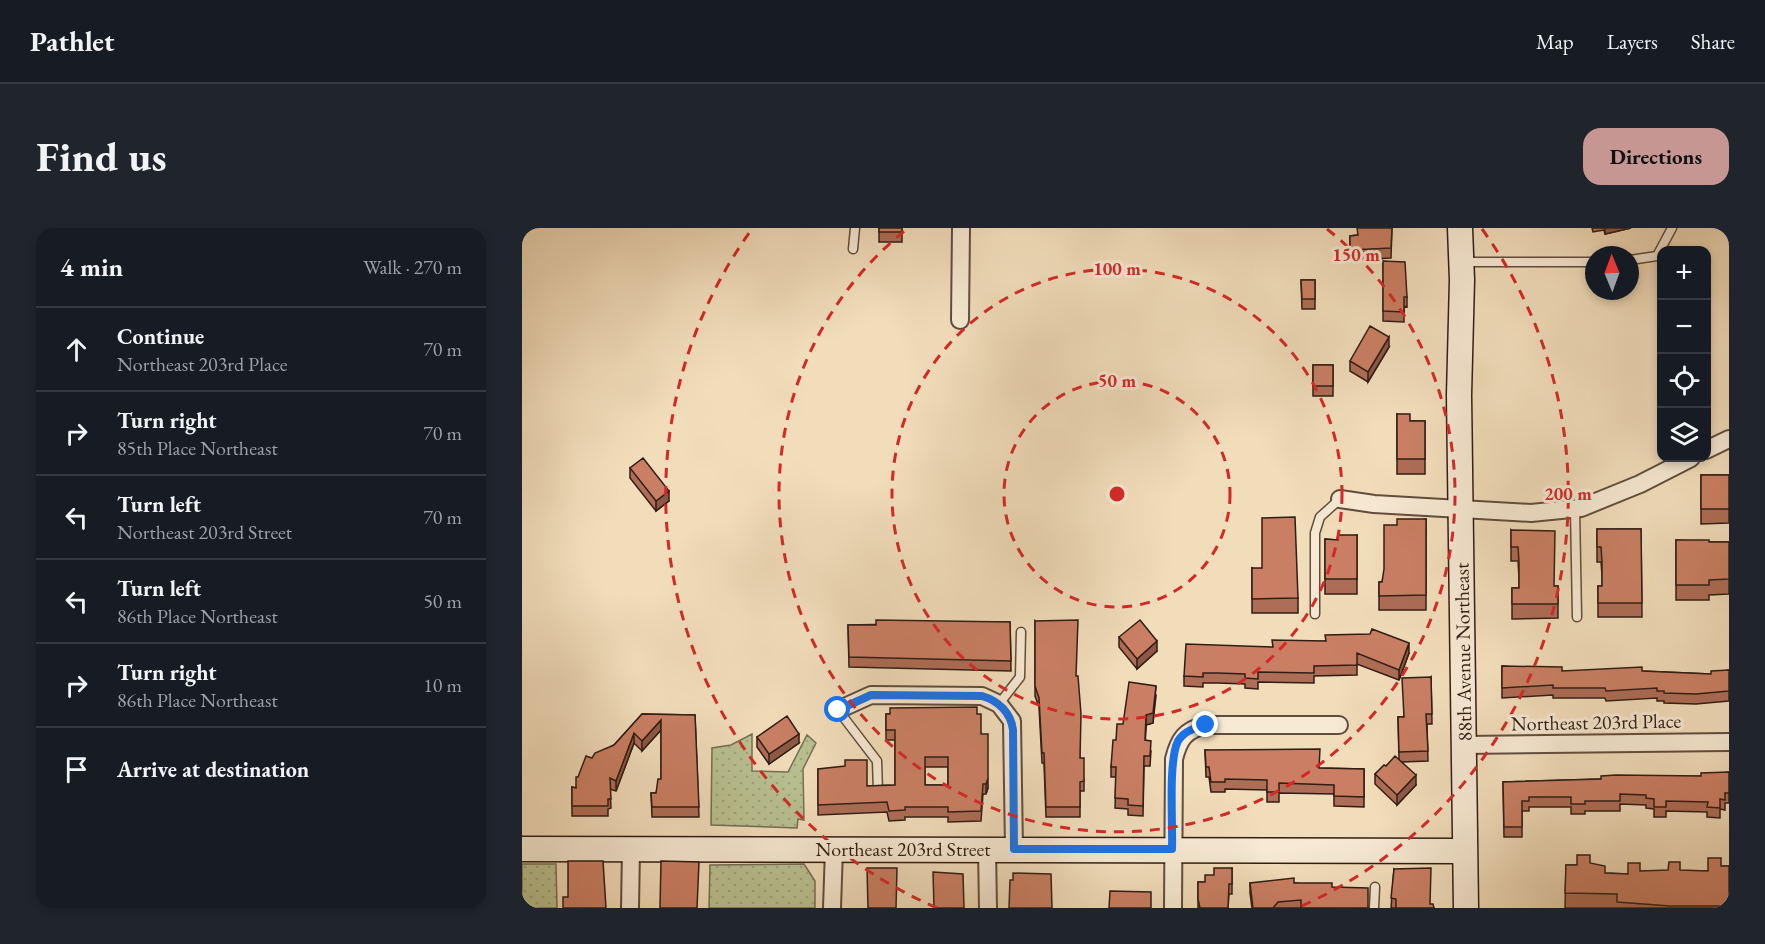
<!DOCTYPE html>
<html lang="en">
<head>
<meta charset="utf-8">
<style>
	:root { --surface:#171b24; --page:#20242c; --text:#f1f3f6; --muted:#9ea1a6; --line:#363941; --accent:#c59692 }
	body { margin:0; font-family:"EB Garamond",serif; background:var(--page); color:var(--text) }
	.controls { position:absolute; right:18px; top:18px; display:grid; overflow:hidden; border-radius:12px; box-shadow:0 3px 9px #0003 }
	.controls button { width:54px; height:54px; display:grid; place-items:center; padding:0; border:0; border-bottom:2px solid var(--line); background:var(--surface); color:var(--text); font:30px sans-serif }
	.compass { position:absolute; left:1063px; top:18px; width:54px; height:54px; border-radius:50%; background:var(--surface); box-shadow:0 3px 9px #0003; rotate:359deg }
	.stop { position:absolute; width:18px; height:18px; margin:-14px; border:4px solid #1a73e8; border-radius:50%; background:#fff }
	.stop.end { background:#1a73e8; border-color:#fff; box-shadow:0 2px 6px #0008 }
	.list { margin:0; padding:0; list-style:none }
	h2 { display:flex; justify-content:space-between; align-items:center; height:78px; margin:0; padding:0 24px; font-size:26px }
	h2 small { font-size:20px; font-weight:400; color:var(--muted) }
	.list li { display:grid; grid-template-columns:39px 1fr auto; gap:18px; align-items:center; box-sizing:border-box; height:84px; padding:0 24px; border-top:2px solid var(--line) }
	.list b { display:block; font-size:22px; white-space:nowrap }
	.list p { margin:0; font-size:20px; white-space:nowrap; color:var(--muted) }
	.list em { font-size:20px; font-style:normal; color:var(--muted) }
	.icon { flex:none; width:33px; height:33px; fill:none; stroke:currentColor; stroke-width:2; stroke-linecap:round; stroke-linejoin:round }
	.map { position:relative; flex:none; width:1207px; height:680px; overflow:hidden; border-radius:18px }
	header { display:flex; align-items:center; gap:36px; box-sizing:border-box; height:84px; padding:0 30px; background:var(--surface); border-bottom:2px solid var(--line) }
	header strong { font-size:28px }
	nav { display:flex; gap:33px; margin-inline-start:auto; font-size:21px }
	.intro { display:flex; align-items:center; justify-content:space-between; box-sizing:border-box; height:144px; padding:0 36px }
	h1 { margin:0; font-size:42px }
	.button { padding:15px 27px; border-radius:18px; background:var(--accent); color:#111; font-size:21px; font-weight:700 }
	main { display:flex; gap:36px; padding:0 36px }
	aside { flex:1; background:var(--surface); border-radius:18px; box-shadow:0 3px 9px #0003 }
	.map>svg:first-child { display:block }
	.park { fill:url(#park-dots); stroke:#756f52; stroke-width:1.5 }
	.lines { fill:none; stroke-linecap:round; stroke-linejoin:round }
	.lane-casing { stroke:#614d3d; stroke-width:11 }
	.street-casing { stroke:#614d3d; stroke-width:20 }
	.secondary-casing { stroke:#311d13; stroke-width:27 }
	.lane { stroke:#f7e9d3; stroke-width:8 }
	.street { stroke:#f7e9d3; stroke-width:16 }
	.secondary { stroke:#f7e9d3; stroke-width:24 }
	.wall { fill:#ae6d56; stroke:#311d13; stroke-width:1.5; fill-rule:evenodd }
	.shaded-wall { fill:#8d5946; stroke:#311d13; stroke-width:1.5 }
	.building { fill:#ca7f64; stroke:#311d13; stroke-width:1.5; fill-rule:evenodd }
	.route { stroke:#1a73e8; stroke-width:8 }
	.ring { fill:none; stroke:#d62828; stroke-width:3; stroke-dasharray:10 8 }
	.labels { text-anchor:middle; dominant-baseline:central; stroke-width:6; stroke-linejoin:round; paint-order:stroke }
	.street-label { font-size:20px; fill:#311d13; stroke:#f7e9d3 }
	.centre { fill:#d62828; stroke:#f7e9d3; stroke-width:3 }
	.ring-label { font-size:18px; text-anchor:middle; font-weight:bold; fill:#d62828; stroke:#f7e9d3; stroke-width:6; stroke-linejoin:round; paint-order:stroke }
</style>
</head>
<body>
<header>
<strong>Pathlet</strong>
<nav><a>Map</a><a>Layers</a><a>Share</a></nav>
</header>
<div class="intro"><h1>Find us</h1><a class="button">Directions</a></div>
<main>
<aside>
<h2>4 min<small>Walk · 270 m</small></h2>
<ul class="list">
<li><svg class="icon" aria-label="ahead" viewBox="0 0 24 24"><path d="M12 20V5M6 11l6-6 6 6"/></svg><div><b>Continue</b><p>Northeast 203rd Place</p></div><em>70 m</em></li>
<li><svg class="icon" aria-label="right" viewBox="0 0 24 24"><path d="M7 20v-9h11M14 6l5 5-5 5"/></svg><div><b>Turn right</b><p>85th Place Northeast</p></div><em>70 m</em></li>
<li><svg class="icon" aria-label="left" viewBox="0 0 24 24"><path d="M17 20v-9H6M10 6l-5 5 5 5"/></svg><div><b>Turn left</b><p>Northeast 203rd Street</p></div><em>70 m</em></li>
<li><svg class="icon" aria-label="left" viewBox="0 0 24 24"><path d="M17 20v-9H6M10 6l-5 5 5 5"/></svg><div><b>Turn left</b><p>86th Place Northeast</p></div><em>50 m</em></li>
<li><svg class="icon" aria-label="right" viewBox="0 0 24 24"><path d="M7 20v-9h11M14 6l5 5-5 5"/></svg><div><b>Turn right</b><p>86th Place Northeast</p></div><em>10 m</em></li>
<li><svg class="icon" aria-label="arrive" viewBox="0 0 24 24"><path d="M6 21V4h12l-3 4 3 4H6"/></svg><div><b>Arrive at destination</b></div></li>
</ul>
</aside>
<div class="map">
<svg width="1207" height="680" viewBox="0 0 1207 680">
	<defs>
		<pattern id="park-dots" width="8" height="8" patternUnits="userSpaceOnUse" patternTransform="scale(1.5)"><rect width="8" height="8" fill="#b9c191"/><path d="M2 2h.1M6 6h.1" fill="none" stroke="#a0a57c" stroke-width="1.8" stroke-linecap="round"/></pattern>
	</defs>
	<rect width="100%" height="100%" fill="#f2ddbb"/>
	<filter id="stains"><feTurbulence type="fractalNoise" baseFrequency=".00333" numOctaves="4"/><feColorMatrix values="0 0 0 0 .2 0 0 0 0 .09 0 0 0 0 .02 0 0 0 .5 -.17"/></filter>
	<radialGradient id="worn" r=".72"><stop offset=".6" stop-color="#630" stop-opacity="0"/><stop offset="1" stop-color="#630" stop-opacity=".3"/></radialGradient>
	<path class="park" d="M 230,506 L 230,543 L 266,544 L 285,507 L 294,515 L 281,541 L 282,592 L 276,591 L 275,600 L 189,597 L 190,520 L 209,517 Z
		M 0,636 L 34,636 L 35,680 L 0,680 Z
		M 282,636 L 293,653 L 293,680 L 187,680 L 188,637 Z"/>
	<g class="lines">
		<g class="lane-casing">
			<path id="lane" d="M 331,21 L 333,0
				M 1108,32 L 1135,28 L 1150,0
				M 942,34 L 1072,34
				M 1053,281 L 1055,389
				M 793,386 L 793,305 L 798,289 L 818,271
				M 477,476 L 498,449 L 499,404
				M 316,482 L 355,533 L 356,563
				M 852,680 L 853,659"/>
		</g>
		<g class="street-casing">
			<path id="street" d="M 438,92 L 439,0
				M 1184,222 L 1207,211
				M 818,271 L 852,276 L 1009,285 L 1059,280 L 1118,256 L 1169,230
				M 316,482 L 349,467 L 460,468 L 477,476 L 490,493 L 492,621
				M 942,517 L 1207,514
				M 465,621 L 466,680
				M 108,680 L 109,621
				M 310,680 L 312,621
				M 651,680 L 652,531 C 657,511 663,502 684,497 L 817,497"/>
		</g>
		<g class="secondary-casing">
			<path id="secondary" d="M 938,0 L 940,52 L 937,167 L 944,680
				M 0,621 L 943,623"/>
		</g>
		<use href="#lane" class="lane"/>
		<use href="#street" class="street"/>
		<use href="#secondary" class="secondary"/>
	</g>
	<path class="wall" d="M 357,0 L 380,0 L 380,14 L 357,14 Z
		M 870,0 L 869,30 L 828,32 L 828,8 L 835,7 Z
		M 1070,0 L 1109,0 L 1083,6 L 1082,2 L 1071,4 Z
		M 861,33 L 885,69 L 885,79 L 882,78 L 882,94 L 861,93 Z
		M 779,52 L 793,52 L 793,81 L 780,81 Z
		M 867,119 L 846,154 L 828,143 L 828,133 Z
		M 791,137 L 811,137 L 811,168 L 791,168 Z
		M 875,186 L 888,193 L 903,193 L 903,246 L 875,246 Z
		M 108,240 L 147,273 L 134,283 L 108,250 Z
		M 1179,247 L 1207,247 L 1207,295 L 1179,296 Z
		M 904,291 L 904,382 L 857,382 L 857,354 L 860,354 L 875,297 Z
		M 1075,301 L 1119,301 L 1120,389 L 1076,389 L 1076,358 L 1080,358 L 1080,348 L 1079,334 L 1075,334 Z
		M 989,302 L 1032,358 L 1036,358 L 1036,390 L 990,391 L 990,360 L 997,360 L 997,350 L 996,333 L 989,333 Z
		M 835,307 L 835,366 L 803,366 L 803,311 L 816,312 Z
		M 1154,312 L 1187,314 L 1207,314 L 1207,366 L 1187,367 L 1187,372 L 1154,372 Z
		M 730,340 L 776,370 L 776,385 L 730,385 Z
		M 513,393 L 554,448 L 558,530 L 562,553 L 562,563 L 558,563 L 558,589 L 524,589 L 522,535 L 520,535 L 517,479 L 513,468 Z
		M 488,394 L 489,443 L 327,439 L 326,397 Z
		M 597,409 L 635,423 L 615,441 L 597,419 Z
		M 804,413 L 887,425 L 877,452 L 835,436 L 835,447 L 792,448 L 792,455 L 736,454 L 736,461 L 723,460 L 723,456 L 696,455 L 681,455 L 681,459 L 662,458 L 662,448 L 751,419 Z
		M 980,438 L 1040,443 L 1120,443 L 1189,446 L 1207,442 L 1207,473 L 1174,476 L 1142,475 L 1142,473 L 1135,473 L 1135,470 L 1084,473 L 1083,470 L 1031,470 L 1031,467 L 980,470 Z
		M 909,449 L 910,496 L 905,496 L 906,533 L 880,534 L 894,557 L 875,577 L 853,556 L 853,546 L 864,538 L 877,531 L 876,489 L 881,489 Z
		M 634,468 L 631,495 L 624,497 L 623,512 L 629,523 L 628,538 L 622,538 L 621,588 L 606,587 L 606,581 L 593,580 L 594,549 L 589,549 L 589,539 L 594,512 Z
		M 120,486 L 173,487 L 177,589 L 130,589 L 129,565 L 134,565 L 139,551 L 139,502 L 120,523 L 112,515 L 94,563 L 88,561 L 89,580 L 86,581 L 86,588 L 50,588 L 50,559 L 54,560 L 56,549 L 70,530 L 92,517 Z
		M 364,486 L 455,486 L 459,506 L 466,560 L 464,566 L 461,566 L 459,593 L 426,594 L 426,589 L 383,589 L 383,592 L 367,593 L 365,584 L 296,587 L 296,541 L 345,558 L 373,557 L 373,512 L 364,512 ZM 403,539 L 426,539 L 426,557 L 403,557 Z
		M 235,509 L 277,515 L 247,536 L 235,519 Z
		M 683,522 L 797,540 L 842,541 L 842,579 L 812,578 L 812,566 L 757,565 L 757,574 L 745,574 L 745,562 L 703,561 L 703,564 L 689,564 L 687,549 L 684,549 Z
		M 1207,544 L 1207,575 L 1203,575 L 1203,582 L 1198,581 L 1198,590 L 1185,589 L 1185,584 L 1144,583 L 1144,589 L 1132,589 L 1132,581 L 1124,580 L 1124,577 L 1098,576 L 1098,583 L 1063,583 L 1063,586 L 1049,586 L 1049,579 L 1007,579 L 1007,583 L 1000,583 L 1000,609 L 982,609 L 981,554 L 1179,548 Z
		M 1068,635 L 1083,645 L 1106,646 L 1118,643 L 1186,643 L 1199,638 L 1207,638 L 1207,680 L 1043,680 L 1044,637 L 1055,637 Z
		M 710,640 L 710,666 L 707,666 L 706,680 L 676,680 L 676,654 L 683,654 L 692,647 Z
		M 872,641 L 908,676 L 912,680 L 869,680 Z
		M 728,655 L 772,655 L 810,659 L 846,680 L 730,680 L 728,665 Z"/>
	<path class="shaded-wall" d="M 1083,0 L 1109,0 L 1083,6 Z
		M 867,109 L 867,119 L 846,154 L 846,144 Z
		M 147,263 L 147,273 L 134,283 L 134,273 Z
		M 635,413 L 635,423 L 615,441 L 615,431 Z
		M 887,415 L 887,425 L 877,452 L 877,442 Z
		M 634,458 L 631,495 L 624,497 L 623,522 L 624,487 Z
		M 139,492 L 139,502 L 120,523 L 120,513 Z
		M 112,505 L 112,515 L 94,563 L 94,553 Z
		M 277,506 L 277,515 L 247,536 L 247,526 Z
		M 894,547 L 894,557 L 875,577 L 875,567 Z
		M 466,550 L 466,560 L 464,566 L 464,556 Z"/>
	<path class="building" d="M 357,0 L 380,0 L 380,4 L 357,4 Z
		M 835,0 L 870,0 L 869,20 L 828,22 L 828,8 L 836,7 Z
		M 861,33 L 883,34 L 885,69 L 882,69 L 882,84 L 861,83 Z
		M 779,52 L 793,52 L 793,71 L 780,71 Z
		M 848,98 L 867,109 L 846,144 L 828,133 Z
		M 791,137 L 811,137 L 811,158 L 791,158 Z
		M 875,186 L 888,186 L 888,193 L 903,193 L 903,231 L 875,231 Z
		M 121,230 L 147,263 L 134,273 L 108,240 Z
		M 1179,247 L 1207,247 L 1207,281 L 1179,281 Z
		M 773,289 L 776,370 L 730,371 L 730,340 L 740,340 L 740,290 Z
		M 875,291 L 904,291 L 904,367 L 857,368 L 857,354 L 860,354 L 862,341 L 862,297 L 875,297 Z
		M 1075,301 L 1119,301 L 1120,375 L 1076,375 L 1076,358 L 1080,358 L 1080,334 L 1079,319 L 1075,319 Z
		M 989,302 L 1033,303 L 1032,358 L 1036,358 L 1036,376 L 990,376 L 990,360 L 997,360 L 997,335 L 996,319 L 989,319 Z
		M 816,307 L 835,307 L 835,351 L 803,351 L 803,311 L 816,312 Z
		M 1154,312 L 1187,312 L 1187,314 L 1207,314 L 1207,351 L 1187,352 L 1187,357 L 1154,357 Z
		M 354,392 L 488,394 L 489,433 L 327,429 L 326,397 L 354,397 Z
		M 556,392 L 554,448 L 556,448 L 559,486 L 558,530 L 562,530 L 562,553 L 558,554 L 558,579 L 524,579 L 522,525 L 520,525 L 517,470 L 513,458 L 513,393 Z
		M 618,392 L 635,413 L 615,431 L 597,409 Z
		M 850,401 L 887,415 L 877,442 L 835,425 L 835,437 L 792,438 L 792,445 L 736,444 L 736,451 L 723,450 L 723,446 L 696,445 L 681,445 L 681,449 L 662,448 L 664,416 L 751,419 L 750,412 L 804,413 L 803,407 L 848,406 Z
		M 980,438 L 1040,439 L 1040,443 L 1120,439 L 1120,443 L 1189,446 L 1189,443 L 1207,442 L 1207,463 L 1174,466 L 1142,465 L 1142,463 L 1135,463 L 1135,460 L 1084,463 L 1083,460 L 1031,460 L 1031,457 L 980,460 Z
		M 909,449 L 910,486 L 904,486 L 906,523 L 877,524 L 876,489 L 882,489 L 880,450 Z
		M 607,454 L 634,458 L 631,485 L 624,487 L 623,512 L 629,513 L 628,528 L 622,528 L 621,578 L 606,577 L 606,571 L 593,570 L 594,539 L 589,539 L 591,512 L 594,512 L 595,496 L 601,496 Z
		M 455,479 L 455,486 L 459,486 L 459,506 L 466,506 L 466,550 L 464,556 L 461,556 L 459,583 L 426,584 L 426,579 L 383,579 L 383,582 L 367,583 L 365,574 L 296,577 L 296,541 L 323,538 L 323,532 L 345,532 L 345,558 L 373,557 L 373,502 L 364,502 L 364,486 L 368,486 L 368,480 ZM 403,529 L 426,529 L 426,557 L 403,557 Z
		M 120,486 L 173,487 L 177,579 L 130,579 L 129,565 L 134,565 L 136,551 L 139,551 L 139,492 L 120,513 L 112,505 L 94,553 L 88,550 L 89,571 L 86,571 L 86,578 L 50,578 L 50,559 L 54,560 L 54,549 L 56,549 L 64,528 L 70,530 L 73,525 L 92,517 Z
		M 265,488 L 277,506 L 247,526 L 235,509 Z
		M 798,521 L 797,540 L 842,541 L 842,569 L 812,568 L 812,557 L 757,555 L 757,564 L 745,564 L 745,552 L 703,551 L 703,554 L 689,554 L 687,539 L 684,539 L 683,522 Z
		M 873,528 L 894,547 L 875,567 L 853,546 L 862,537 L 864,538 Z
		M 1207,544 L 1207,565 L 1203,565 L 1203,572 L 1198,571 L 1198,580 L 1185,579 L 1186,574 L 1144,573 L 1144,579 L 1132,579 L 1132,571 L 1124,570 L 1124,567 L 1098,566 L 1098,573 L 1063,573 L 1063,576 L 1049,576 L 1049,569 L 1007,569 L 1007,573 L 1000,573 L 1000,599 L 982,599 L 981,554 L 1079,551 L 1079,548 L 1094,547 L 1179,548 L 1179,545 Z
		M 1055,627 L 1068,627 L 1068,635 L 1083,638 L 1083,645 L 1106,646 L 1106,635 L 1118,635 L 1118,643 L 1146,642 L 1147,634 L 1158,634 L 1158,642 L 1186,643 L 1186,630 L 1199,630 L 1199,638 L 1207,638 L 1207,678 L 1148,678 L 1095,674 L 1095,666 L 1043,665 L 1044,637 L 1055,637 Z
		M 46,633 L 81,633 L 84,680 L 41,680 L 41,669 L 46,669 Z
		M 139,633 L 177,634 L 175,680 L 138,680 Z
		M 345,640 L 375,640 L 374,680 L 346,680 Z
		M 692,640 L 710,640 L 710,656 L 707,656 L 706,680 L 678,680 L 676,671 L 676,654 L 683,654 L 683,647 L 692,647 Z
		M 909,640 L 908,676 L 911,676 L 912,680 L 874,680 L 874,671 L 869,670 L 872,641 Z
		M 411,644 L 441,646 L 442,680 L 412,680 Z
		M 491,645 L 529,646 L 530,680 L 487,680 L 488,652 L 491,652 Z
		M 772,650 L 772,655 L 810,655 L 810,659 L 846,660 L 846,680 L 779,680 L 779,672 L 756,674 L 751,680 L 731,680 L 728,655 Z
		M 588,663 L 629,664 L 629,680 L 587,680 Z"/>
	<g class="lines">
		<path class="route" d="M 316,482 L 349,467 L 460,468 C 477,473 489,485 491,502 L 492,621 L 650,621 C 651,598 646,532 656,513 C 662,503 673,500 684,497"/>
	</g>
	<g class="ring">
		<circle cx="595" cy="266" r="113"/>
		<circle cx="595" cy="266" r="225"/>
		<path d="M805 1A338 338 0 1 1 385 1"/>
		<path d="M415 680A451 451 0 0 1 230 1M960 1A451 451 0 0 1 775 680"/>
	</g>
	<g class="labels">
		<g class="street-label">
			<text transform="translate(941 424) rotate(-91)">88th Avenue Northeast</text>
			<text transform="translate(1074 494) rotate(-1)">Northeast 203rd Place</text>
			<text x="381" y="621">Northeast 203rd Street</text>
		</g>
	</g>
	<circle cx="595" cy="266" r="9" class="centre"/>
	<g class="ring-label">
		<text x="834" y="33">150 m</text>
		<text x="595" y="47">100 m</text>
		<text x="595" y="159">50 m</text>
		<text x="1046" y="272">200 m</text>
	</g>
	<rect width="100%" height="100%" filter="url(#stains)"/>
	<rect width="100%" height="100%" fill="url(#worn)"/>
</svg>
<div class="controls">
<button>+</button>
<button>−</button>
<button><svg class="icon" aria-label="locate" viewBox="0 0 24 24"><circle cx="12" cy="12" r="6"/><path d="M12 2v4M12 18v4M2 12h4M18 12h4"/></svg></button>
<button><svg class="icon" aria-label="layers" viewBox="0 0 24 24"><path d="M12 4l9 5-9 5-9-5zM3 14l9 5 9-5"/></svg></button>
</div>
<svg class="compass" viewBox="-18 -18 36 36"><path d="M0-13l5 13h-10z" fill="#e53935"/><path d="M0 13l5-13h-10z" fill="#9ea1a6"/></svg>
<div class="stop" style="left:316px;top:482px"></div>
<div class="stop end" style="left:684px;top:497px"></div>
</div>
</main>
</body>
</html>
